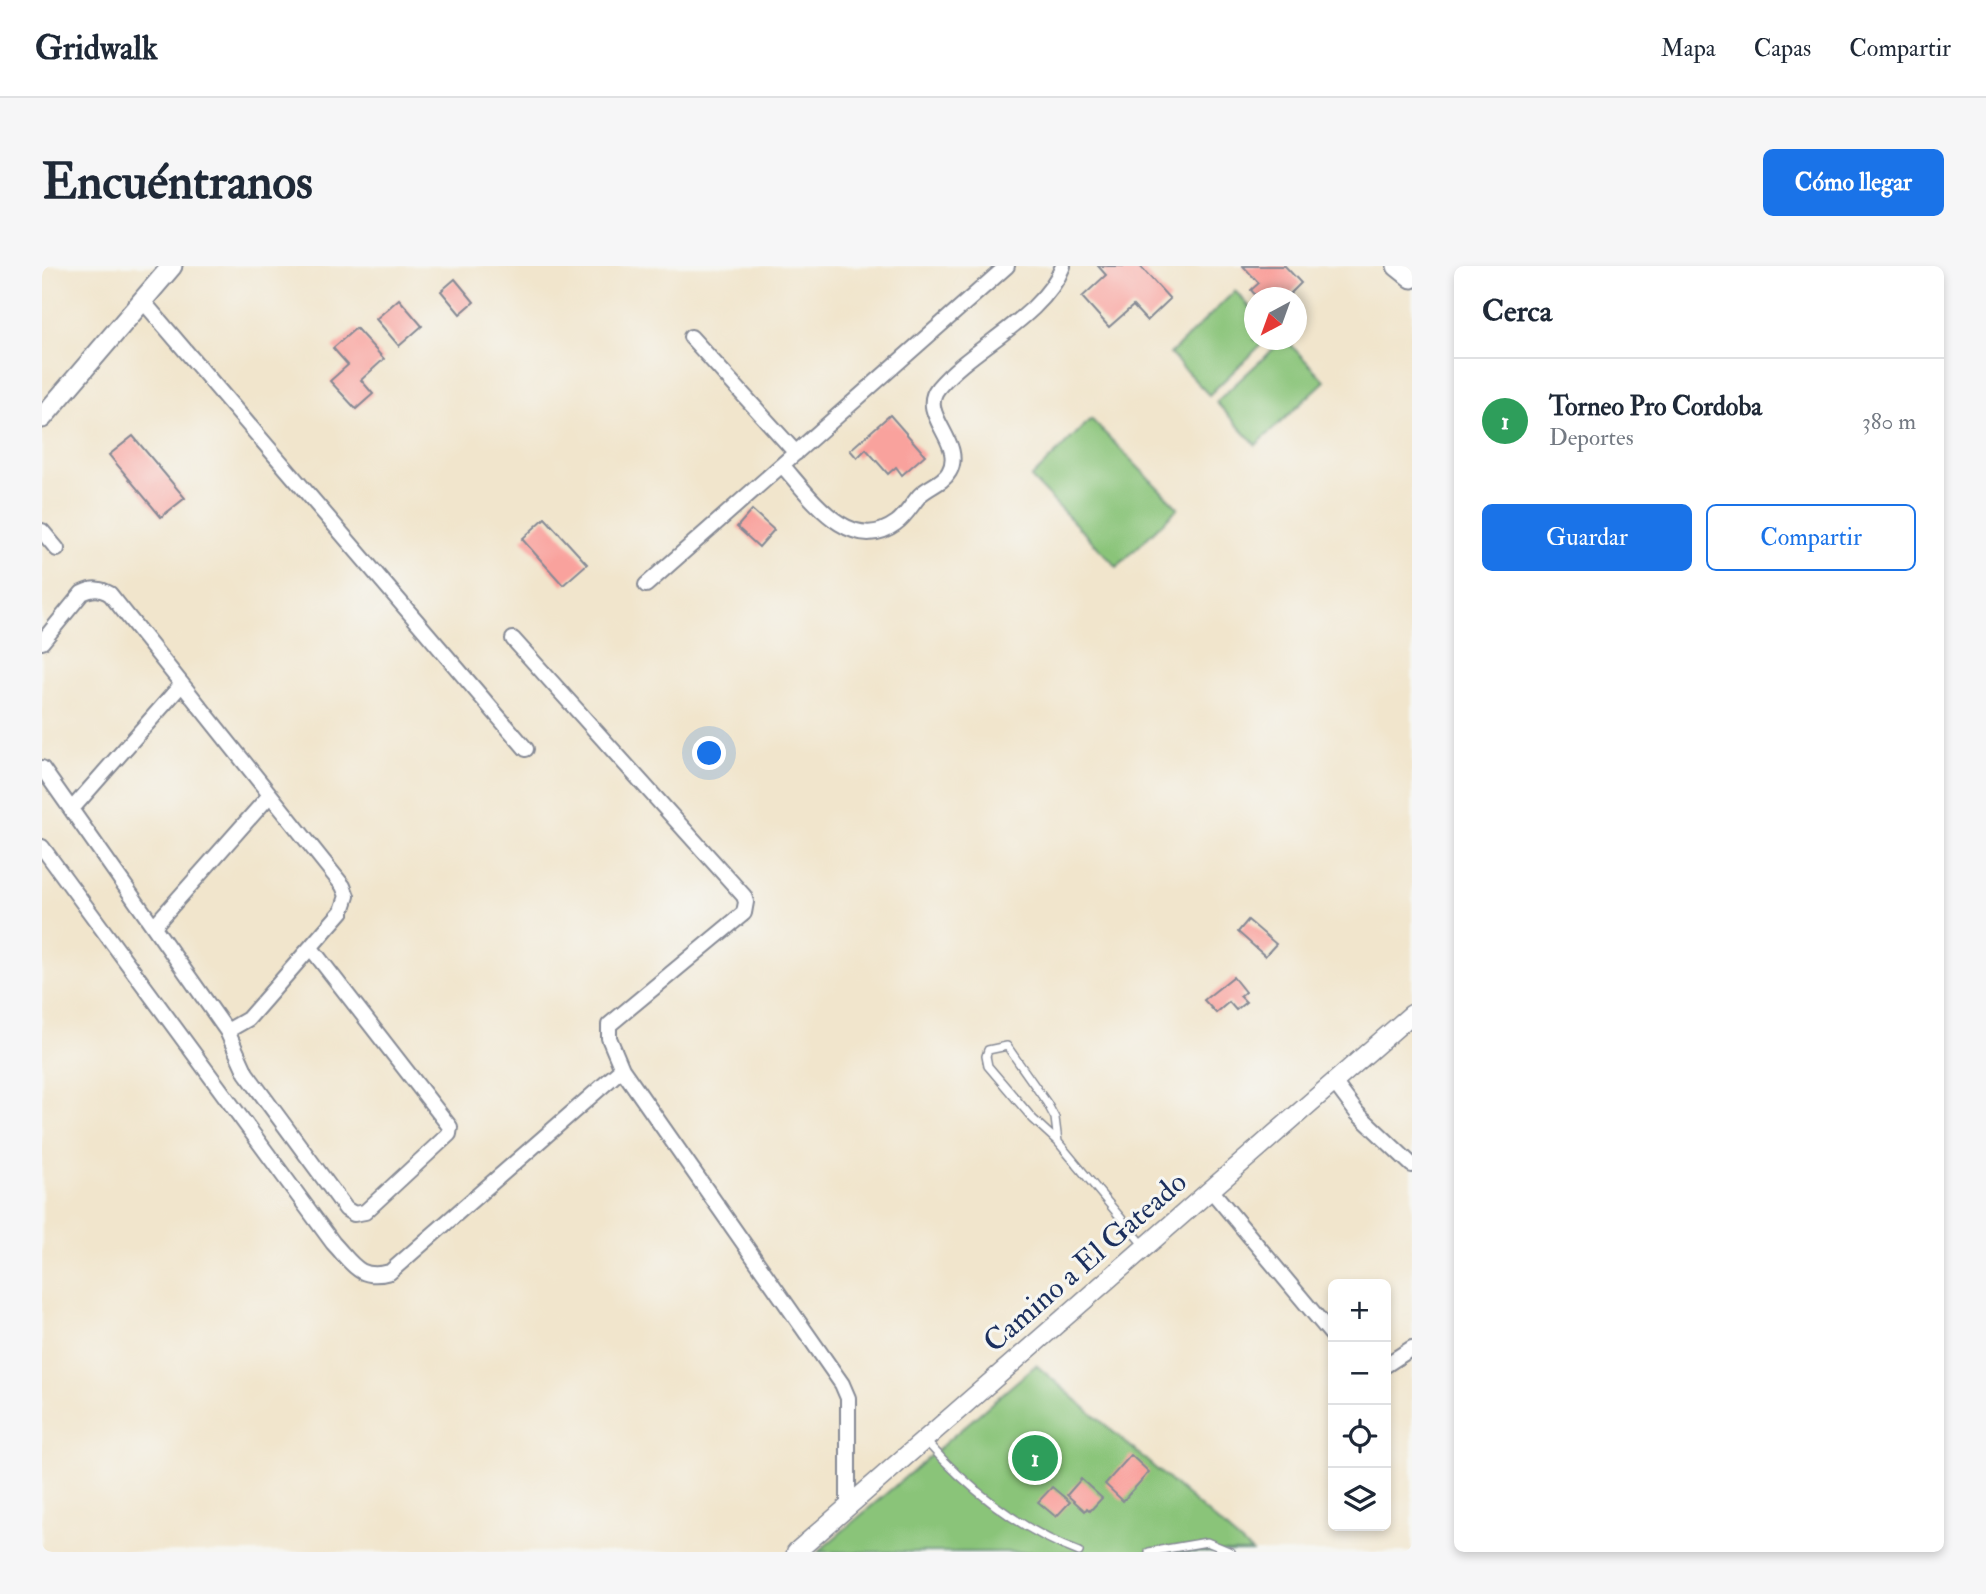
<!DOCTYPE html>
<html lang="es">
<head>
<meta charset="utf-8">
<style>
	:root { --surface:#fff; --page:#f6f6f7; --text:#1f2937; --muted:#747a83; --line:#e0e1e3; --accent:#1a73e8 }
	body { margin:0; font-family:"IM FELL Double Pica",serif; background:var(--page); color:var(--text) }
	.controls { position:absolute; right:21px; bottom:21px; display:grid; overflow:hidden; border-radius:10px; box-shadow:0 4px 10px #0003 }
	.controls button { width:63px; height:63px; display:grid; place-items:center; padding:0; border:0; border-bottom:2px solid var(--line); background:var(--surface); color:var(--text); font:35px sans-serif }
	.compass { position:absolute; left:1202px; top:21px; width:63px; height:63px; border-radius:50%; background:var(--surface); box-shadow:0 4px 10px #0003; rotate:221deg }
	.you { position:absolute; left:668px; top:488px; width:24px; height:24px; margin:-18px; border:5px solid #fff; border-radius:50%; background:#1a73e8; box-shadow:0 0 0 10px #1a73e833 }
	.badge { display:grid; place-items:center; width:46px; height:46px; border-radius:50%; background:var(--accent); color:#fff; font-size:23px; font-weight:700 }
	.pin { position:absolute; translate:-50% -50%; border:4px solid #fff; box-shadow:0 2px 7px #0006 }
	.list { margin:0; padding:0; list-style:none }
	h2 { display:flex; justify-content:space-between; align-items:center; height:91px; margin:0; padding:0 28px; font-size:30px }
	h2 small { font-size:23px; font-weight:400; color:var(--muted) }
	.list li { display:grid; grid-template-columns:46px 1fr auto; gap:21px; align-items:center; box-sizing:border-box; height:126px; padding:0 28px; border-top:2px solid var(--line) }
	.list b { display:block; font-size:26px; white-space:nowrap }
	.list p { margin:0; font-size:23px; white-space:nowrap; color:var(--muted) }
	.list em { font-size:23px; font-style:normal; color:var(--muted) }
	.actions { display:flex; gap:14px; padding:21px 28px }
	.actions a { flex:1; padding:16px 0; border:2px solid var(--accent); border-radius:10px; text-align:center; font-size:24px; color:var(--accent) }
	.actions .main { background:var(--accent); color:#fff }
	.icon { flex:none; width:38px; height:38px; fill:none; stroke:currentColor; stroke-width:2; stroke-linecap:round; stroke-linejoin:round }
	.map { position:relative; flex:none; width:1370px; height:1286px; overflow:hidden; border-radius:10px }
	header { display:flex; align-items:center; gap:42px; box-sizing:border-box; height:98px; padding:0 35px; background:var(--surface); border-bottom:2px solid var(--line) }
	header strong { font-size:33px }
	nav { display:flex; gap:38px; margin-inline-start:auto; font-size:24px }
	.intro { display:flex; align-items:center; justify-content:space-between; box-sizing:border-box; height:168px; padding:0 42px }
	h1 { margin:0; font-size:49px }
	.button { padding:18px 32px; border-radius:10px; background:var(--accent); color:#fff; font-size:24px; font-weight:700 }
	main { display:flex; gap:42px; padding:0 42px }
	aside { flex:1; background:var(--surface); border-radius:10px; box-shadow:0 4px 10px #0003 }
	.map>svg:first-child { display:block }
	.green { fill:#8ac479; stroke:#527a6c; stroke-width:2 }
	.building { fill:#f9a29d }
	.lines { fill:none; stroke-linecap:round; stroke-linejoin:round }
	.service-casing { stroke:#868a95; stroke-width:10 }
	.minor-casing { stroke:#868a95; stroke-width:18 }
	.tertiary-casing { stroke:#868a95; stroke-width:21 }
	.secondary-casing { stroke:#868a95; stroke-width:23 }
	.service { stroke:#fff; stroke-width:7 }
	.minor { stroke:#fff; stroke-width:14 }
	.tertiary { stroke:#fff; stroke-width:18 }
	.secondary { stroke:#fff; stroke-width:19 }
	.labels { text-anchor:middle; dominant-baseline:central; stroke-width:6; stroke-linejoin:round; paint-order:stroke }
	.street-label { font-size:30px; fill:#1b2f5e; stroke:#f6f6f2 }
</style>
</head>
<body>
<header>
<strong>Gridwalk</strong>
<nav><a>Mapa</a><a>Capas</a><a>Compartir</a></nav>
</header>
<div class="intro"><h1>Encuéntranos</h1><a class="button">Cómo llegar</a></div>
<main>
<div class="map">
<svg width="1370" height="1286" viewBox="0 0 1370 1286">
	<rect width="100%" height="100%" fill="#f6f6f2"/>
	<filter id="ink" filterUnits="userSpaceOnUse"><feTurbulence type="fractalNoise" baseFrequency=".0143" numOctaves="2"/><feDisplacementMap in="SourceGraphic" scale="14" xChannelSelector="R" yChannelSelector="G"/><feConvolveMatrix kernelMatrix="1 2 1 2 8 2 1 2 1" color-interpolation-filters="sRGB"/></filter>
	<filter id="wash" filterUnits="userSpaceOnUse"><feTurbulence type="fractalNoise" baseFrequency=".00686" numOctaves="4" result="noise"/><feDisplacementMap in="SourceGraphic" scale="28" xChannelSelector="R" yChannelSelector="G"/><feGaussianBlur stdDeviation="1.57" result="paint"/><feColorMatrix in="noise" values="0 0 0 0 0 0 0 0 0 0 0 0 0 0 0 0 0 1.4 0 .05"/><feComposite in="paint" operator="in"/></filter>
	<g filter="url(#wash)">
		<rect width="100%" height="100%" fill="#f1e5cc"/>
		<path class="green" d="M 1193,25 L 1212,45 L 1212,74 L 1224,74 L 1167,129 L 1128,88 Z
			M 1241,74 L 1244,74 L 1283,115 L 1214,179 L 1174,136 Z
			M 1049,153 L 1136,242 L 1075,301 L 989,212 Z
			M 994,1099 L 1210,1286 L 776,1286 Z"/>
		<g id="blocks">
			<path class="building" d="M 1056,0 L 1098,0 L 1128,33 L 1105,55 L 1091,40 L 1067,61 L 1040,31 L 1064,9 Z
				M 1201,0 L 1243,0 L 1259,17 L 1244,32 L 1216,32 L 1209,24 L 1217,17 Z
				M 413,13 L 432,36 L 418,48 L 399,25 Z
				M 357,33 L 380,60 L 357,80 L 334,53 Z
				M 314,62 L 342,93 L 319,114 L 331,128 L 314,143 L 288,115 L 306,99 L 291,82 Z
				M 848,149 L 883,189 L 860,209 L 854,201 L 846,208 L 824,183 L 815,192 L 808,184 Z
				M 91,170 L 143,232 L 119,251 L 67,189 Z
				M 710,244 L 732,264 L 717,281 L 695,261 Z
				M 503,252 L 545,298 L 521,319 L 480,273 Z
				M 1206,654 L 1234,678 L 1223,690 L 1196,666 Z
				M 1191,711 L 1203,726 L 1198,730 L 1204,736 L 1194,744 L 1187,736 L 1174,747 L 1162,734 Z
				M 1089,1189 L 1107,1206 L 1081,1235 L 1063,1218 Z
				M 1039,1213 L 1060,1232 L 1048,1245 L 1045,1242 L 1043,1245 L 1025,1229 Z
				M 1010,1221 L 1028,1236 L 1014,1251 L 996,1236 Z"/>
		</g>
	</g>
	<g filter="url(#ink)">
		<use href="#blocks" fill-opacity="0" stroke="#868a95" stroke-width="2"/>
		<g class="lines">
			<g class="service-casing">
				<path id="service" d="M 1016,876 L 991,853 L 946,800 L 944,790 L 946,784 L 965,780 L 1005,837 L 1013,852 L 1016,876 L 1103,981
					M 883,1174 C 924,1221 978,1264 1037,1286
					M 1107,1286 L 1165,1276 L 1189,1286"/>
			</g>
			<g class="minor-casing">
				<path id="minor" d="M 100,34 L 484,483
					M 649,71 L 754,187
					M 740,199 C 767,229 808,291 854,257 C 864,250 870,238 878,229 C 887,220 901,217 907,206 C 924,177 875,148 896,122 C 931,80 1001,52 1021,0
					M 0,265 L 15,283
					M 604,319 L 965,0
					M 471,373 L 702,630 L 704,636 L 702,647 L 567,759 L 567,772 L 580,803 L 800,1118 L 806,1132 L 806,1240
					M 0,376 L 40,327 C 51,322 58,322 68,328 L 301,620 L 305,630 L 300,645 L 206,753 L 185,765
					M 0,502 L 185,765 L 204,807 L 304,943 L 312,948 L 323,946 L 407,868 L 408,861 L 269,682
					M 30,543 L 140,418
					M 0,581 L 291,977 C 310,997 317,1015 348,1006 L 580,803
					M 112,660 L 228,529
					M 1292,816 L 1315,847 L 1370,899
					M 1169,924 L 1291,1070
					M 1344,1099 L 1370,1082"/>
			</g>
			<g class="tertiary-casing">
				<path id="tertiary" d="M 754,1286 L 1370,748"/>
			</g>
			<g class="secondary-casing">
				<path id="secondary" d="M 1355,0 L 1370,12
					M 0,152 L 130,0"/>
			</g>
			<use href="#service" class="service"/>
			<use href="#minor" class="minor"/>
			<use href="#tertiary" class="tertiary"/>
			<use href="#secondary" class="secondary"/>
		</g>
	</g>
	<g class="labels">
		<g class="street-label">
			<text transform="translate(1043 996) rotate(-41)">Camino a El Gateado</text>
		</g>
	</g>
</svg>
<div class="controls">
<button>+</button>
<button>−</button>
<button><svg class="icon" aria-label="locate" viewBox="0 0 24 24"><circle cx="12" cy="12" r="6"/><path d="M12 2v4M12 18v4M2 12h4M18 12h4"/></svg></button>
<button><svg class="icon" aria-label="layers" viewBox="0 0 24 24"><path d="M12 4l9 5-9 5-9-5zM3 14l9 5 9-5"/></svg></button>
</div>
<svg class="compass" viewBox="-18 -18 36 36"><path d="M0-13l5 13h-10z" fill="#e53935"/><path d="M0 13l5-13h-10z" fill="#747a83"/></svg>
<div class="you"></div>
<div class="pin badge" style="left:993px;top:1192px;background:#2e9e5b">1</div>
</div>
<aside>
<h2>Cerca<small></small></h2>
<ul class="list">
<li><span class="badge" style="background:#2e9e5b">1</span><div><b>Torneo Pro Cordoba</b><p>Deportes</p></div><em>380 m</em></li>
</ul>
<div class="actions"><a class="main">Guardar</a><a>Compartir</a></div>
</aside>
</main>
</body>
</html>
